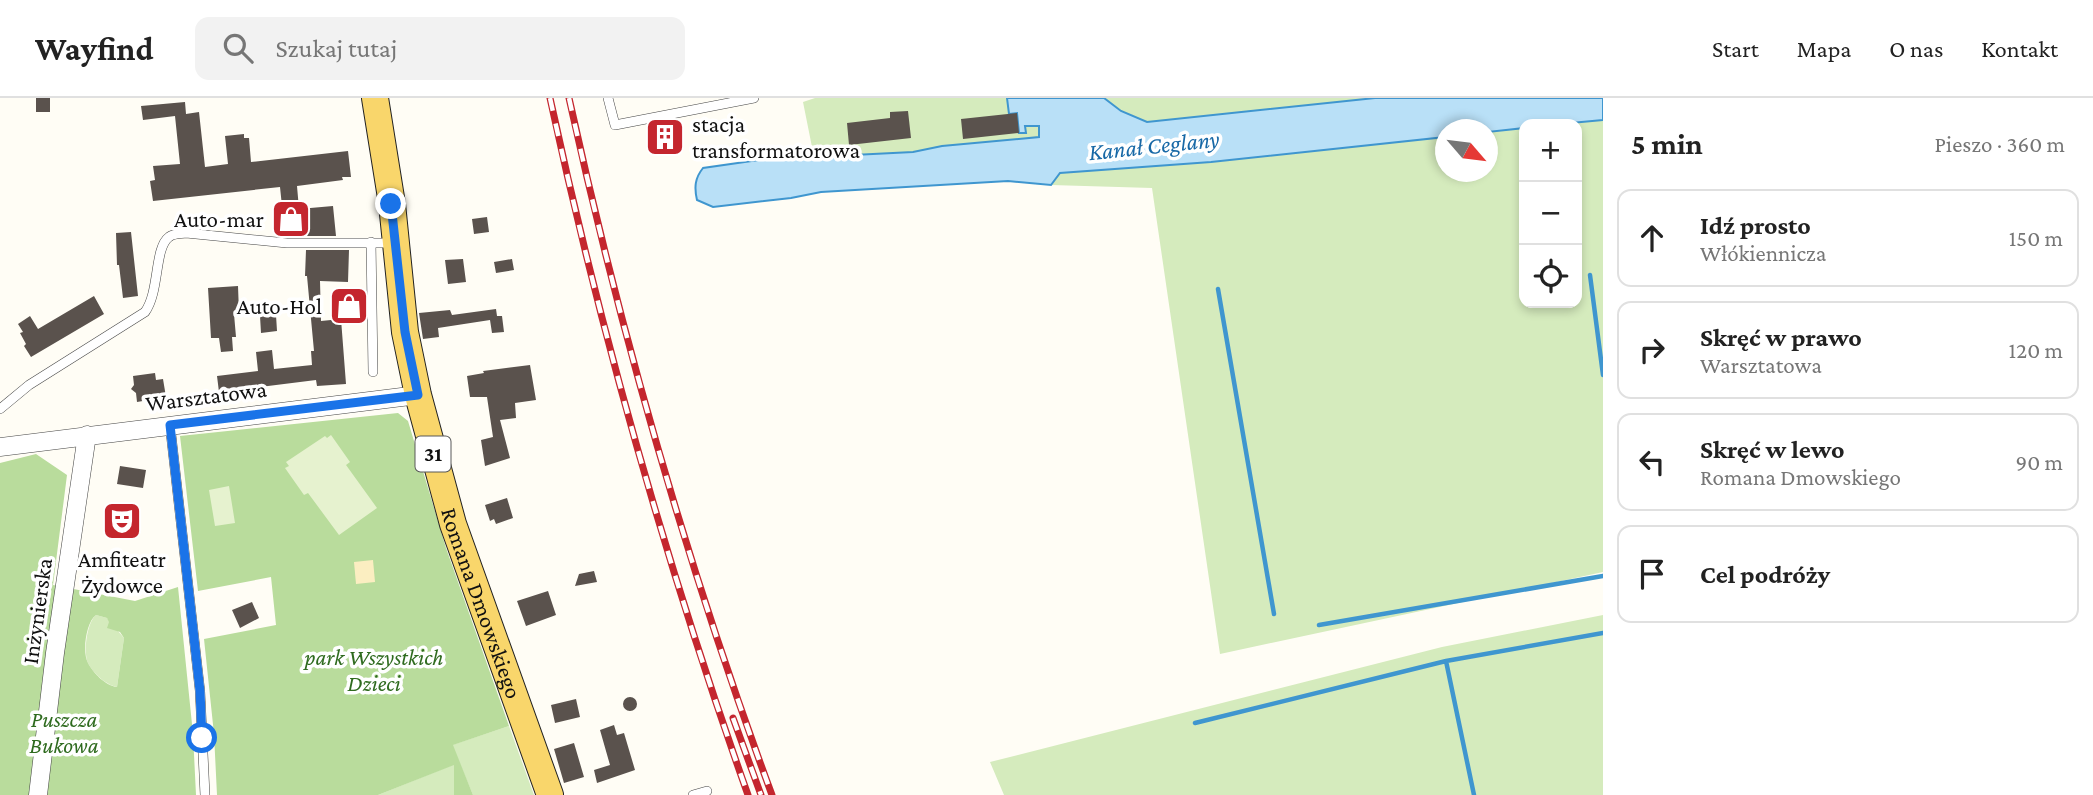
<!DOCTYPE html>
<html lang="pl">
<head>
<meta charset="utf-8">
<style>
	:root { --surface:#fff; --page:#f2f2f2; --text:#222; --muted:#767676; --line:#e0e0e0 }
	body { margin:0; font-family:"Crimson Pro",serif; background:var(--page); color:var(--text) }
	.controls { position:absolute; right:21px; top:21px; display:grid; overflow:hidden; border-radius:14px; box-shadow:0 4px 10px #0003 }
	.controls button { width:63px; height:63px; display:grid; place-items:center; padding:0; border:0; border-bottom:2px solid var(--line); background:var(--surface); color:var(--text); font:35px sans-serif }
	.compass { position:absolute; left:1435px; top:21px; width:63px; height:63px; border-radius:50%; background:var(--surface); box-shadow:0 4px 10px #0003; rotate:118deg }
	.stop { position:absolute; width:21px; height:21px; margin:-16px; border:5px solid #1a73e8; border-radius:50%; background:#fff }
	.stop.end { background:#1a73e8; border-color:#fff; box-shadow:0 2px 7px #0008 }
	.list { margin:0; padding:0; list-style:none }
	h2 { display:flex; justify-content:space-between; align-items:center; height:91px; margin:0; padding:0 28px; font-size:30px }
	h2 small { font-size:23px; font-weight:400; color:var(--muted) }
	.list li { display:grid; grid-template-columns:46px 1fr auto; gap:21px; align-items:center; box-sizing:border-box; height:98px; margin:0 14px 14px; padding:0 14px; border:2px solid var(--line); border-radius:14px }
	.list b { display:block; font-size:26px; white-space:nowrap }
	.list p { margin:0; font-size:23px; white-space:nowrap; color:var(--muted) }
	.list em { font-size:23px; font-style:normal; color:var(--muted) }
	.icon { flex:none; width:38px; height:38px; fill:none; stroke:currentColor; stroke-width:2; stroke-linecap:round; stroke-linejoin:round }
	.map { position:relative; flex:none; width:1603px; height:697px; overflow:hidden }
	header { display:flex; align-items:center; gap:42px; box-sizing:border-box; height:98px; padding:0 35px; background:var(--surface); border-bottom:2px solid var(--line) }
	header strong { font-size:33px }
	nav { display:flex; gap:38px; margin-inline-start:auto; font-size:24px }
	.search { width:490px; height:63px; background:var(--page); display:flex; align-items:center; gap:18px; box-sizing:border-box; padding:0 24px; border-radius:14px; color:var(--muted); font-size:26px }
	main { display:flex }
	aside { flex:1; background:var(--surface) }
	.map>svg:first-child { display:block }
	.green { fill:#d5ebbd }
	.forest { fill:#b9dc9c; fill-rule:evenodd }
	.sand { fill:#fbeec1 }
	.pitch { fill:#e6f2cf }
	.water { fill:#b9e0f7; stroke:#3f96cf; stroke-width:2 }
	.lines { fill:none; stroke-linecap:round; stroke-linejoin:round }
	.stream { stroke:#3f96cf; stroke-width:4.5 }
	.building { fill:#5a524d }
	.lane-casing { stroke:#444; stroke-width:10 }
	.street-casing { stroke:#444; stroke-width:19 }
	.primary-casing { stroke:#222; stroke-width:28 }
	.lane { stroke:#fff; stroke-width:9 }
	.street { stroke:#fff; stroke-width:18 }
	.primary { stroke:#f9d66b; stroke-width:26 }
	.rail-casing { stroke:#c4262e; stroke-width:7 }
	.rail { stroke:#fff; stroke-width:4.5; stroke-dasharray:13; stroke-linecap:butt }
	.route { stroke:#1a73e8; stroke-width:9 }
	.labels { text-anchor:middle; dominant-baseline:central; stroke-width:7; stroke-linejoin:round; paint-order:stroke }
	.shield { fill:#fff; stroke:#585858; stroke-width:2 }
	.shield-label { font-size:21px; font-weight:bold; fill:#111 }
	.poi-label { font-size:23px; fill:#111; stroke:#fff; text-anchor:end }
	.street-label { font-size:23px; fill:#111; stroke:#fff }
	.park-label { font-size:23px; font-style:italic; fill:#2f6b1f; stroke:#fff }
	.water-label { font-size:24px; font-style:italic; fill:#1768a6; stroke:#fff }
</style>
</head>
<body>
<header>
<strong>Wayfind</strong>
<div class="search"><svg class="icon" aria-label="search" viewBox="0 0 24 24"><circle cx="10" cy="10" r="6"/><path d="M15 15l6 6"/></svg>Szukaj tutaj</div>
<nav><a>Start</a><a>Mapa</a><a>O nas</a><a>Kontakt</a></nav>
</header>
<main>
<div class="map">
<svg width="1603" height="697" viewBox="0 0 1603 697">
	<rect width="100%" height="100%" fill="#fffdf5"/>
	<path class="green" d="M 815,0 L 1007,0 L 1009,16 L 1017,15 L 1025,28 L 1039,27 L 1039,39 L 942,48 L 913,54 L 853,57 L 813,54 L 803,4 Z
		M 1104,0 L 1375,0 L 1147,24 L 1121,13 Z
		M 1603,22 L 1603,474 L 1220,556 L 1152,90 L 1051,87 L 1060,75 L 1211,64 L 1445,39 L 1446,74 L 1488,74 L 1488,34 L 1524,30 L 1524,205 L 1577,205 L 1577,26 L 1560,26 Z
		M 96,517 L 107,520 L 124,540 L 117,589 C 106,587 93,575 88,565 C 83,555 87,524 96,517 Z
		M 1603,517 L 1603,697 L 1004,697 L 990,664 L 1442,549 Z
		M 509,628 L 534,697 L 473,697 L 452,647 Z
		M 455,666 L 454,697 L 378,697 Z"/>
	<path class="forest" d="M 398,315 L 408,323 L 446,450 L 509,628 L 453,647 L 473,697 L 454,697 L 454,667 L 378,697 L 217,697 L 214,636 L 204,541 L 276,527 L 271,479 L 198,493 L 180,338 Z
		M 36,356 L 67,377 L 53,487 L 135,503 L 178,489 L 193,636 L 196,697 L 0,697 L 0,365 ZM 96,517 L 107,520 L 109,524 L 107,530 L 120,534 L 124,540 L 117,589 C 106,588 93,575 88,565 C 82,554 86,524 96,517 Z"/>
	<path class="sand" d="M 373,462 L 375,484 L 356,486 L 354,464 Z"/>
	<path class="pitch" d="M 331,337 L 350,364 L 346,367 L 377,410 L 339,437 L 308,395 L 304,397 L 285,370 L 289,368 L 286,364 L 325,338 L 327,340 Z
		M 229,388 L 235,425 L 215,428 L 209,392 Z"/>
	<path class="water" d="M 1007,0 L 1104,0 L 1121,13 L 1147,24 L 1375,0 L 1603,0 L 1603,22 L 1560,26 L 1524,26 L 1524,30 L 1488,34 L 1488,32 L 1446,32 L 1445,39 L 1211,64 L 1060,75 L 1051,87 L 1008,83 L 821,94 L 791,100 L 713,109 L 697,102 C 694,89 695,80 703,70 L 822,53 L 853,57 L 913,54 L 942,48 L 1039,39 L 1039,28 L 1025,28 L 1026,35 L 1019,35 L 1017,15 L 1009,16 Z"/>
	<g class="lines">
		<path class="stream" d="M 1590,177 L 1603,277
			M 1218,191 L 1274,516
			M 1319,527 L 1603,478
			M 1446,563 L 1474,697
			M 1195,625 L 1446,563 L 1603,535"/>
	</g>
	<path class="building" d="M 36,0 L 50,0 L 50,14 L 36,14 Z
		M 185,4 L 186,16 L 199,14 L 205,69 L 228,66 L 225,38 L 244,36 L 244,40 L 249,40 L 251,64 L 348,53 L 351,79 L 342,79 L 343,82 L 297,88 L 299,111 L 333,108 L 336,138 L 306,138 L 307,134 L 285,137 L 280,89 L 153,103 L 150,83 L 155,82 L 153,68 L 180,66 L 175,18 L 143,22 L 141,8 Z
		M 908,13 L 911,40 L 849,47 L 847,25 L 890,20 L 890,14 Z
		M 1017,15 L 1019,35 L 963,41 L 961,21 Z
		M 487,119 L 489,134 L 474,136 L 472,121 Z
		M 131,134 L 138,198 L 123,200 L 119,167 L 117,167 L 116,135 Z
		M 306,152 L 349,152 L 348,184 L 320,183 L 321,223 L 341,221 L 346,286 L 317,288 L 316,282 L 219,294 L 217,278 L 258,273 L 256,254 L 272,252 L 274,271 L 312,267 L 311,253 L 314,253 L 307,178 L 305,178 Z
		M 463,161 L 466,184 L 448,186 L 445,162 Z
		M 512,161 L 514,172 L 496,175 L 494,164 Z
		M 238,188 L 239,215 L 234,216 L 236,239 L 232,239 L 233,253 L 221,254 L 219,240 L 211,240 L 208,190 Z
		M 94,198 L 104,216 L 31,259 L 24,248 L 26,246 L 20,235 L 23,234 L 18,226 L 30,218 L 38,231 Z
		M 496,211 L 497,218 L 502,218 L 504,234 L 492,235 L 490,222 L 438,230 L 439,239 L 423,241 L 419,215 L 450,212 L 452,217 Z
		M 276,217 L 277,233 L 261,235 L 260,218 Z
		M 530,267 L 536,302 L 515,305 L 516,320 L 500,322 L 510,360 L 485,368 L 481,342 L 493,339 L 487,299 L 470,299 L 467,278 L 484,275 L 483,273 Z
		M 155,275 L 156,282 L 163,281 L 166,299 L 137,304 L 136,295 L 131,291 L 134,287 L 133,278 Z
		M 120,368 L 146,372 L 143,390 L 117,386 Z
		M 507,400 L 513,420 L 496,426 L 494,421 L 490,423 L 485,407 Z
		M 594,473 L 597,484 L 575,488 L 579,476 Z
		M 548,493 L 556,517 L 526,528 L 517,503 Z
		M 252,504 L 259,520 L 240,530 L 232,512 Z
		M623 606a7 7 0 1 1 14 0a7 7 0 1 1-14 0Z
		M 576,601 L 580,619 L 555,625 L 551,607 Z
		M 614,627 L 617,637 L 624,635 L 635,672 L 597,685 L 594,672 L 610,667 L 600,632 Z
		M 574,645 L 584,679 L 564,685 L 554,651 Z"/>
	<g class="lines">
		<g class="lane-casing">
			<path id="lane" d="M 608,0 L 615,27 L 754,0
				M 371,144 L 373,274
				M 0,311 L 29,287 L 145,214 C 160,193 154,150 169,139 C 174,135 181,136 186,135 L 287,145 L 394,145
				M 170,327 L 200,593 L 205,697
				M 693,697 L 707,693"/>
		</g>
		<g class="street-casing">
			<path id="street" d="M 0,349 L 418,297
				M 38,697 L 55,555 L 87,337"/>
		</g>
		<g class="primary-casing">
			<g id="primary">
				<path id="s1" d="M 375,0 L 392,106 L 405,234 L 418,297 L 453,426 L 550,697"/>
			</g>
		</g>
		<use href="#lane" class="lane"/>
		<use href="#street" class="street"/>
		<use href="#primary" class="primary"/>
		<g class="rail-casing">
			<path id="rail" d="M 550,0 C 601,236 667,469 748,697
				M 569,0 C 621,237 688,470 772,697
				M 733,620 L 761,697"/>
		</g>
		<use href="#rail" class="rail"/>
	</g>
	<g class="lines">
		<path class="route" d="M 202,640 L 200,593 L 170,327 L 418,297 L 405,234 L 391,106"/>
	</g>
	<defs>
		<g id="building-square" transform="scale(2.0125)"><rect x="-9" y="-9" width="18" height="18" rx="4" fill="#c4262e" stroke="#fff"/><path d="M-4-6H4V6H1V3H-1V6H-4ZM-2.5-4.3h1.7v1.8h-1.7ZM.8-4.3h1.7v1.8H.8ZM-2.5-1h1.7V.8h-1.7ZM.8-1h1.7V.8H.8Z" fill="#fff"/></g>
		<g id="shop-square" transform="scale(2.0125)"><rect x="-9" y="-9" width="18" height="18" rx="4" fill="#c4262e" stroke="#fff"/><path d="M-5-2.5h2.3a2.7 3.5 0 0 1 5.4 0H5L5.5 6h-11ZM-1.5-2.5h3a1.5 2.3 0 0 0-3 0Z" fill="#fff"/></g>
		<g id="theatre-square" transform="scale(2.0125)"><rect x="-9" y="-9" width="18" height="18" rx="4" fill="#c4262e" stroke="#fff"/><path d="M-5-5.5Q0-4 5-5.5V0Q5 5 0 6Q-5 5-5 0ZM-3.3-2.5H-1v1.5H-3.3ZM1-2.5H3.3v1.5H1ZM-2.8 1Q0 5.5 2.8 1Z" fill="#fff"/></g>
	</defs>
	<g fill-rule="evenodd">
		<use href="#building-square" x="665" y="39"/>
		<use href="#shop-square" x="291" y="121"/>
		<use href="#shop-square" x="349" y="208"/>
		<use href="#theatre-square" x="122" y="423"/>
	</g>
	<g class="labels">
		<rect class="shield" x="415.5" y="338.5" width="35" height="35" rx="5"/>
		<g class="shield-label">
			<text x="433" y="356">31</text>
		</g>
		<g class="poi-label">
			<text x="692" y="26" text-anchor="start">stacja<tspan x="692" dy="26">transformatorowa</tspan></text>
			<text x="264" y="121">Auto-mar</text>
			<text x="322" y="208">Auto-Hol</text>
			<text x="122" y="461" text-anchor="middle">Amfiteatr<tspan x="122" dy="26">Żydowce</tspan></text>
		</g>
		<g class="street-label">
			<text transform="translate(206 298) rotate(-7)">Warsztatowa</text>
			<text stroke="none"><textPath href="#s1" startOffset="518">Romana Dmowskiego</textPath></text>
			<text transform="translate(37 513) rotate(-82)">Inżynierska</text>
		</g>
		<g class="park-label">
			<text x="374" y="559">park Wszystkich<tspan x="374" dy="26">Dzieci</tspan></text>
			<text x="64" y="621">Puszcza<tspan x="64" dy="26">Bukowa</tspan></text>
		</g>
		<g class="water-label">
			<text transform="translate(1154 47) rotate(-6)">Kanał Ceglany</text>
		</g>
	</g>
</svg>
<div class="controls">
<button>+</button>
<button>−</button>
<button><svg class="icon" aria-label="locate" viewBox="0 0 24 24"><circle cx="12" cy="12" r="6"/><path d="M12 2v4M12 18v4M2 12h4M18 12h4"/></svg></button>
</div>
<svg class="compass" viewBox="-18 -18 36 36"><path d="M0-13l5 13h-10z" fill="#e53935"/><path d="M0 13l5-13h-10z" fill="#767676"/></svg>
<div class="stop" style="left:202px;top:640px"></div>
<div class="stop end" style="left:391px;top:106px"></div>
</div>
<aside>
<h2>5 min<small>Pieszo · 360 m</small></h2>
<ul class="list">
<li><svg class="icon" aria-label="ahead" viewBox="0 0 24 24"><path d="M12 20V5M6 11l6-6 6 6"/></svg><div><b>Idź prosto</b><p>Włókiennicza</p></div><em>150 m</em></li>
<li><svg class="icon" aria-label="right" viewBox="0 0 24 24"><path d="M7 20v-9h11M14 6l5 5-5 5"/></svg><div><b>Skręć w prawo</b><p>Warsztatowa</p></div><em>120 m</em></li>
<li><svg class="icon" aria-label="left" viewBox="0 0 24 24"><path d="M17 20v-9H6M10 6l-5 5 5 5"/></svg><div><b>Skręć w lewo</b><p>Romana Dmowskiego</p></div><em>90 m</em></li>
<li><svg class="icon" aria-label="arrive" viewBox="0 0 24 24"><path d="M6 21V4h12l-3 4 3 4H6"/></svg><div><b>Cel podróży</b></div></li>
</ul>
</aside>
</main>
</body>
</html>
